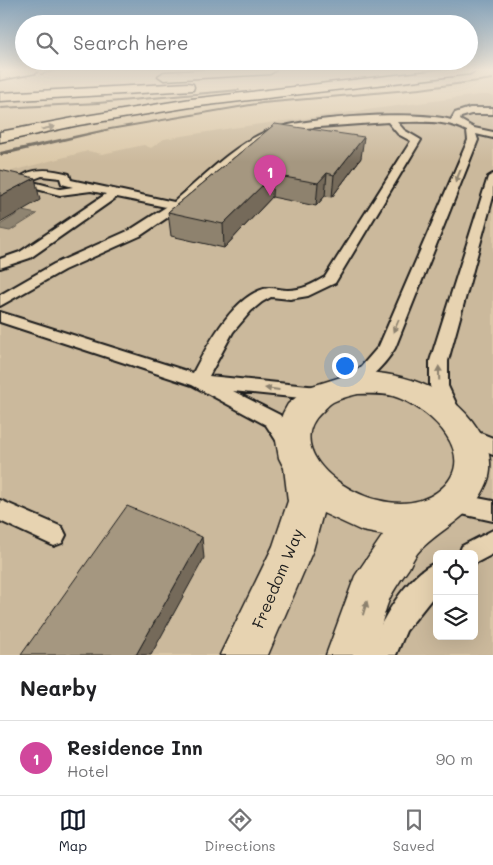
<!DOCTYPE html>
<html lang="en">
<head>
<meta charset="utf-8">
<style>
	:root { --surface:#fff; --page:#f2f2f2; --text:#202124; --muted:#757577; --line:#e0e0e0; --accent:#111827 }
	body { margin:0; font-family:Mali,sans-serif; background:var(--page); color:var(--text) }
	.controls { position:absolute; right:15px; bottom:15px; display:grid; overflow:hidden; border-radius:8px; box-shadow:0 5px 20px #0002 }
	.controls button { width:45px; height:45px; display:grid; place-items:center; padding:0; border:0; border-bottom:1px solid var(--line); background:var(--surface); color:var(--text); font:25px sans-serif }
	.you { position:absolute; left:344px; top:365px; width:18px; height:18px; margin:-12px; border:4px solid #fff; border-radius:50%; background:#1a73e8; box-shadow:0 0 0 8px #1a73e833 }
	.badge { display:grid; place-items:center; width:32px; height:32px; border-radius:50%; background:var(--accent); color:#fff; font-size:16px; font-weight:700 }
	.pin { position:absolute; translate:-50% -41px; filter:drop-shadow(0 1px 2px #0008) }
	.pin::after { content:''; position:absolute; top:26px; width:18px; height:15px; background:inherit; clip-path:polygon(0 0,100% 0,50% 100%) }
	.list { margin:0; padding:0; list-style:none }
	h2 { display:flex; justify-content:space-between; align-items:center; height:65px; margin:0; padding:0 20px; font-size:21px }
	h2 small { font-size:16px; font-weight:400; color:var(--muted) }
	.list li { display:grid; grid-template-columns:32px 1fr auto; gap:15px; align-items:center; box-sizing:border-box; height:75px; padding:0 20px; border-top:1px solid var(--line) }
	.list b { display:block; font-size:19px; white-space:nowrap }
	.list p { margin:0; font-size:16px; white-space:nowrap; color:var(--muted) }
	.list em { font-size:16px; font-style:normal; color:var(--muted) }
	.icon { flex:none; width:28px; height:28px; fill:none; stroke:currentColor; stroke-width:2; stroke-linecap:round; stroke-linejoin:round }
	.map { position:relative; flex:none; width:493px; height:655px; overflow:hidden }
	.search { position:absolute; background:var(--surface); box-shadow:0 5px 20px #0002; left:15px; right:15px; top:15px; height:55px; display:flex; align-items:center; gap:12px; box-sizing:border-box; padding:0 18px; border-radius:28px; color:var(--muted); font-size:19px }
	.sheet { height:140px; background:var(--surface) }
	nav { display:flex; justify-content:space-around; align-items:center; box-sizing:border-box; height:70px; border-top:1px solid var(--line); background:var(--surface); font-size:14px; color:var(--muted) }
	nav a { display:grid; justify-items:center; gap:2px }
	nav .on { color:var(--accent) }
	.map>svg:first-child { display:block }
	.built { fill:#cbb99c; fill-rule:evenodd }
	.water { fill:#8f8471; stroke:#615a4f }
	.lines { fill:none; stroke-linecap:round; stroke-linejoin:round }
	.stream { fill:#615a4f; fill-rule:evenodd }
	.service-casing { stroke:#1c1c1c; stroke-width:4 }
	.tertiary-casing { stroke:#1c1c1c; stroke-width:3 }
	.motorway-casing { stroke:#1c1c1c; stroke-width:3 }
	.service { fill:#e7d3b1; fill-rule:evenodd }
	.tertiary { fill:#e7d3b1; fill-rule:evenodd }
	.motorway { fill:#e7d3b1; fill-rule:evenodd }
	.wall { fill:#8e826e; stroke:#1c1c1c }
	.shaded-wall { fill:#746a5a; stroke:#1c1c1c }
	.building { fill:#a59780; stroke:#1c1c1c }
	.oneway { fill:#8c816e }
	.labels { text-anchor:middle; dominant-baseline:central; stroke-width:4; stroke-linejoin:round; paint-order:stroke }
	.near-street-label { font-size:16px; fill:#1c1c1c; stroke:#e7d3b1 }
</style>
</head>
<body>
<div class="map">
<svg width="493" height="655" viewBox="0 0 493 655">
	<rect width="100%" height="100%" fill="#dbc8a8"/>
	<filter id="ink" filterUnits="userSpaceOnUse"><feTurbulence type="fractalNoise" baseFrequency=".02" numOctaves="2"/><feDisplacementMap in="SourceGraphic" scale="10" xChannelSelector="R" yChannelSelector="G"/><feConvolveMatrix kernelMatrix="1 2 1 2 8 2 1 2 1" color-interpolation-filters="sRGB"/></filter>
	<g filter="url(#ink)">
		<path class="built" d="M 479,95 L 493,95 L 493,655 L 0,655 L 0,174 L 88,151 L 102,154 L 144,145 L 151,148 L 164,139 L 232,128 ZM 437,554 L 474,554 L 474,636 L 437,636 Z"/>
		<path class="water" d="M 22,211 L 37,214 L 10,231 L 0,229 L 0,225 Z"/>
		<g class="lines">
			<path class="stream" d="M 53,70 L 60,70 L 41,75 L 39,74 Z
				M 493,78 L 493,80 L 420,90 L 262,104 L 110,130 L 0,156 L 0,152 L 110,128 L 262,102 L 420,88 Z
				M 239,89 L 240,91 L 98,104 L 0,109 L 0,107 L 98,102 Z"/>
			<g class="service-casing">
				<path id="service" d="M 493,108 L 493,114 L 471,114 L 461,117 L 460,120 L 474,128 L 493,132 L 493,138 L 476,134 L 478,140 L 395,348 C 385,365 360,393 339,386 L 336,382 L 339,378 L 360,368 L 379,346 L 468,140 L 467,131 C 445,119 421,122 397,122 L 404,130 L 421,140 L 335,283 L 308,296 L 290,299 L 271,297 L 262,302 L 251,311 L 233,332 L 209,376 L 328,388 L 330,393 L 328,398 L 321,400 L 233,391 L 280,415 L 300,445 L 297,451 L 290,453 L 283,451 L 266,425 L 192,385 L 0,322 L 0,312 L 193,373 C 207,346 235,292 269,288 C 275,288 282,290 288,290 C 302,290 313,284 325,277 L 411,141 L 398,134 L 388,122 L 305,128 L 272,136 L 246,152 L 180,209 L 140,236 L 64,270 L 0,306 L 0,295 L 54,264 L 130,230 L 166,207 L 117,197 L 30,258 L 0,268 L 0,259 L 20,252 L 106,194 L 91,191 L 60,195 L 17,184 L 15,182 C 29,166 51,169 69,174 L 71,180 L 174,202 C 201,179 233,146 265,132 C 300,117 415,110 451,120 L 455,113 L 470,108 ZM 42,176 L 60,178 L 62,184 L 73,187 L 60,189 L 29,181 Z
					M 493,174 L 493,197 L 448,361 L 448,386 L 461,414 L 458,419 L 451,421 L 444,419 L 430,386 L 430,361 L 488,177 Z
					M 465,427 L 493,438 L 493,455 L 458,440 L 455,435 L 458,430 Z
					M 452,493 L 493,501 L 493,521 L 444,510 L 441,503 L 444,496 Z
					M 0,500 L 62,527 L 66,535 L 62,543 L 54,546 L 0,521 Z
					M 493,530 L 493,554 L 474,564 L 474,554 L 459,554 L 462,546 Z
					M 437,562 L 437,592 L 406,631 L 396,655 L 368,655 C 378,625 406,574 437,562 Z"/>
			</g>
			<g class="tertiary-casing">
				<path id="tertiary" d="M 357,372 C 407,372 457,390 482,436 C 490,450 493,468 487,483 C 473,517 445,525 421,549 C 416,554 412,561 409,568 C 402,578 394,589 389,600 C 382,618 379,637 374,655 L 326,655 L 355,576 L 383,535 L 362,531 L 323,513 L 313,550 L 268,655 L 220,655 L 273,546 L 288,501 L 284,468 L 279,458 L 275,435 L 283,413 L 288,404 L 309,387 ZM 358,394 C 370,394 382,393 393,396 C 430,407 484,458 437,492 C 384,531 272,457 322,412 C 325,409 329,404 333,402 C 341,398 350,396 358,394 Z"/>
			</g>
			<g class="motorway-casing">
				<path id="motorway" d="M 12,70 L 38,70 L 36,73 L 0,80 L 0,72 Z
					M 205,70 L 276,70 L 270,74 L 164,80 L 158,76 L 164,72 Z
					M 439,70 L 476,70 L 470,74 L 191,107 L 79,125 L 0,142 L 0,132 L 79,117 L 191,99 Z
					M 188,83 L 193,84 L 194,87 L 193,90 L 0,101 L 0,93 Z"/>
			</g>
			<use href="#service" class="service"/>
			<use href="#tertiary" class="tertiary"/>
			<use href="#motorway" class="motorway"/>
		</g>
		<path class="wall" d="M 275,124 L 361,158 L 332,197 L 325,196 L 316,206 L 272,197 L 224,248 L 171,236 L 168,212 Z"/>
		<path class="shaded-wall" d="M 364,137 L 361,158 L 332,197 L 334,175 Z
			M 327,173 L 325,196 L 316,206 L 318,183 Z
			M 273,175 L 272,197 L 224,248 L 223,224 Z
			M 35,178 L 40,200 L 0,223 L 0,196 Z
			M 202,537 L 204,558 L 151,655 L 136,655 Z"/>
		<path class="building" d="M 275,124 L 364,137 L 334,175 L 327,173 L 318,183 L 273,175 L 223,224 L 168,212 Z
			M 0,170 L 35,178 L 0,196 Z
			M 127,506 L 202,537 L 136,655 L 21,655 Z"/>
		<defs><path id="oneway-solid" d="M-6-.8H1V-3.2L6.5 0L1 3.2V.8H-6Z" transform="scale(1.25)"/></defs>
		<g class="oneway">
			<use href="#oneway-solid" transform="translate(48 128) rotate(-12)"/>
			<use href="#oneway-solid" transform="translate(458 176) rotate(112)"/>
			<use href="#oneway-solid" transform="translate(396 326) rotate(113)"/>
			<use href="#oneway-solid" transform="translate(439 373) rotate(-92)"/>
			<use href="#oneway-solid" transform="translate(272 389) rotate(-173)"/>
			<use href="#oneway-solid" transform="translate(365 608) rotate(-73)"/>
		</g>
	</g>
	<linearGradient id="sky" x2="0" y2="1"><stop stop-color="#84a1b8"/><stop offset="0.43" stop-color="#efe6d8"/><stop offset="1" stop-color="#efe6d8" stop-opacity="0"/></linearGradient>
	<rect width="493" height="162" fill="url(#sky)"/>
	<g class="labels">
		<g class="near-street-label">
			<text transform="translate(277 578) rotate(-67)">Freedom Way</text>
		</g>
	</g>
</svg>
<div class="controls">
<button><svg class="icon" aria-label="locate" viewBox="0 0 24 24"><circle cx="12" cy="12" r="6"/><path d="M12 2v4M12 18v4M2 12h4M18 12h4"/></svg></button>
<button><svg class="icon" aria-label="layers" viewBox="0 0 24 24"><path d="M12 4l9 5-9 5-9-5zM3 14l9 5 9-5"/></svg></button>
</div>
<div class="you"></div>
<div class="pin badge" style="left:270px;top:196px;background:#d1479c">1</div>
<div class="search"><svg class="icon" aria-label="search" viewBox="0 0 24 24"><circle cx="10" cy="10" r="6"/><path d="M15 15l6 6"/></svg>Search here</div>
</div>
<section class="sheet">
<h2>Nearby<small></small></h2>
<ul class="list">
<li><span class="badge" style="background:#d1479c">1</span><div><b>Residence Inn</b><p>Hotel</p></div><em>90 m</em></li>
</ul>
</section>
<nav>
<a class="on"><svg class="icon" aria-label="map" viewBox="0 0 24 24"><path d="M3 6l6-2 6 2 6-2v14l-6 2-6-2-6 2zM9 4v14M15 6v14"/></svg>Map</a>
<a><svg class="icon" aria-label="directions" viewBox="0 0 24 24"><path d="M12 3l9 9-9 9-9-9zM9 14v-3h6M13 9l2 2-2 2"/></svg>Directions</a>
<a><svg class="icon" aria-label="saved" viewBox="0 0 24 24"><path d="M7 4h10v16l-5-4-5 4z"/></svg>Saved</a>
</nav>
</body>
</html>
